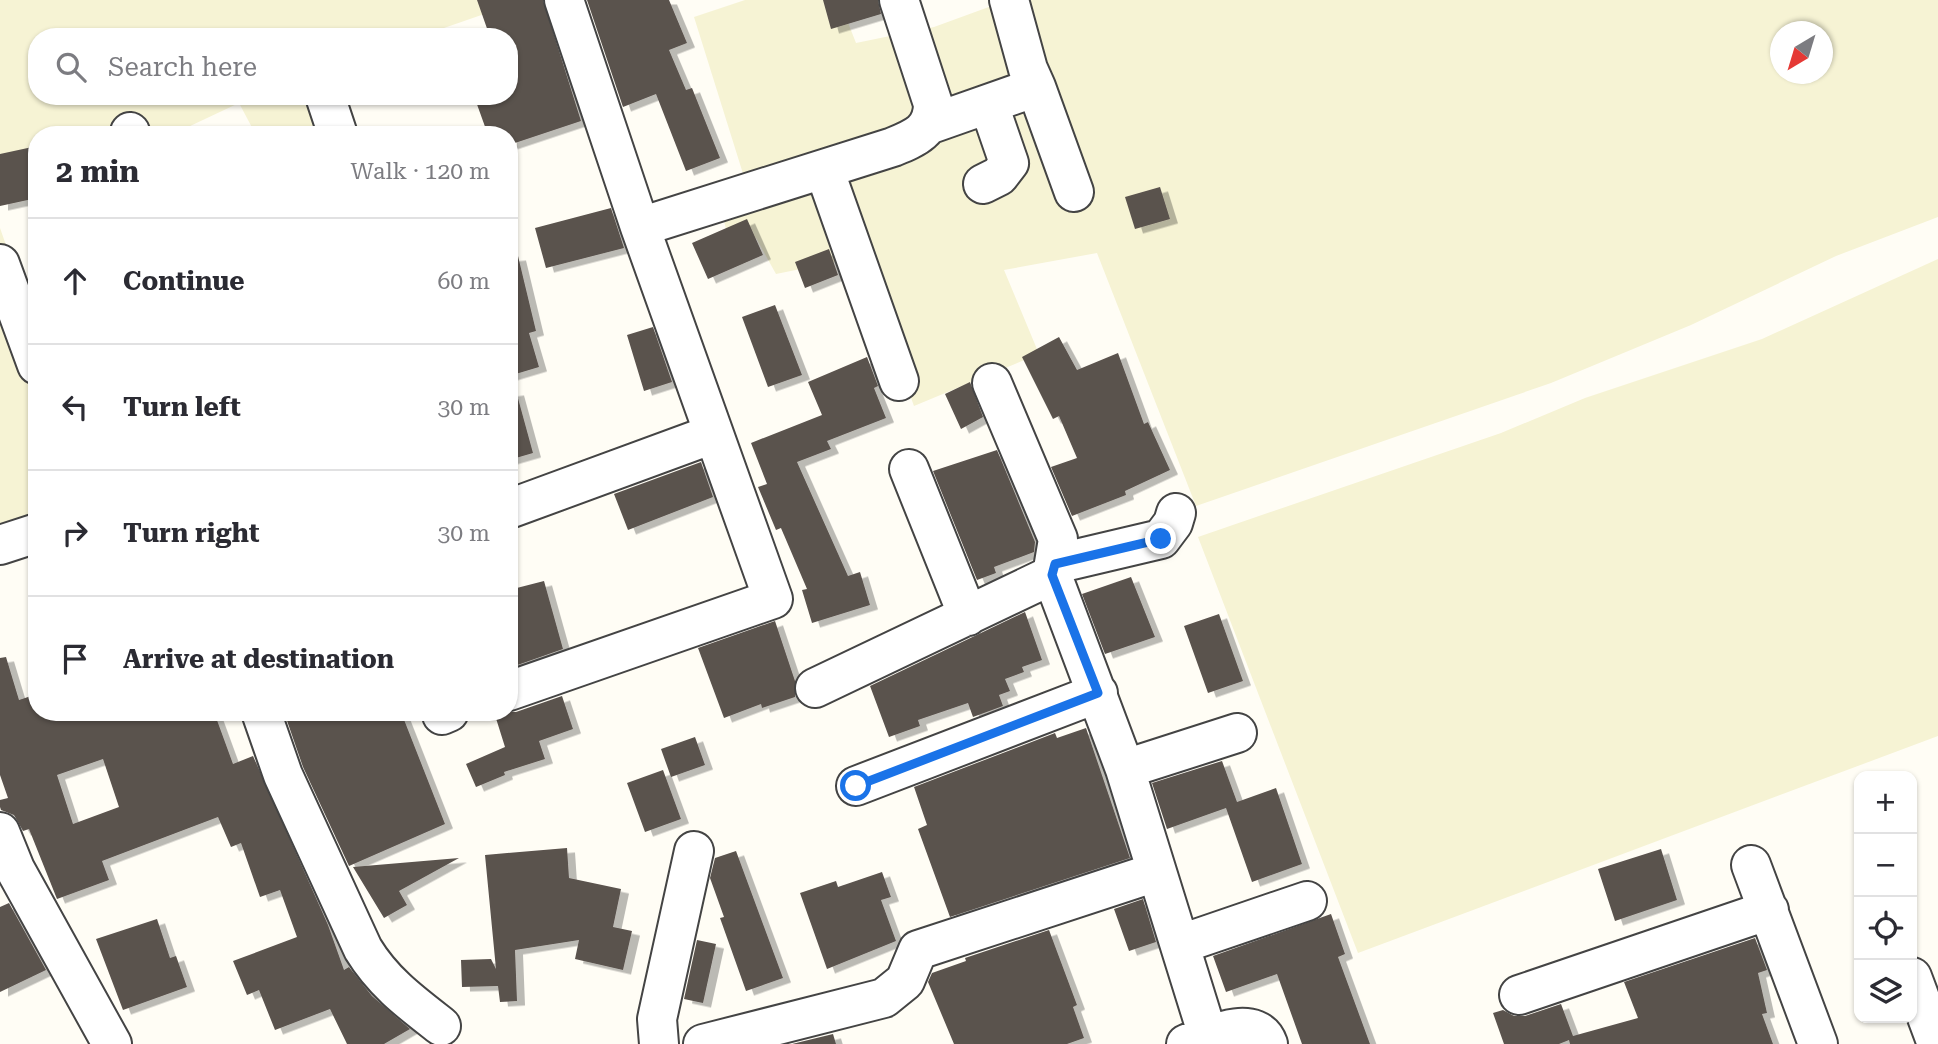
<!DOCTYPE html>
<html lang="en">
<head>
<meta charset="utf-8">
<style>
	:root { --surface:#fff; --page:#f2f2f3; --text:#2b2b33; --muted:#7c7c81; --line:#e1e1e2 }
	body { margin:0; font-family:"Roboto Serif",serif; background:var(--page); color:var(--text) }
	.controls { position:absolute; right:21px; bottom:21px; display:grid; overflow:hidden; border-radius:14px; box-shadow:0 2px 5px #0004 }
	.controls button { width:63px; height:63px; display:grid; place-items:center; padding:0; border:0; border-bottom:2px solid var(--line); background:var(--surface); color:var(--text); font:35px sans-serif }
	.compass { position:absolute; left:1770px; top:21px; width:63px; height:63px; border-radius:50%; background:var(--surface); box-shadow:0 2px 5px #0004; rotate:218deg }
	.stop { position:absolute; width:21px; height:21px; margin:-16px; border:5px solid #1a73e8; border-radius:50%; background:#fff }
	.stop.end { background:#1a73e8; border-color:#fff; box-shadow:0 2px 7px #0008 }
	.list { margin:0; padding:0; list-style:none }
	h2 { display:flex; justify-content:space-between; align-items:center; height:91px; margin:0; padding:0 28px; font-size:30px }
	h2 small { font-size:23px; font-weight:400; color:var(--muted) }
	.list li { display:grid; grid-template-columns:46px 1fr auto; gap:21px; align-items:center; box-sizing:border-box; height:126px; padding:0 28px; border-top:2px solid var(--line) }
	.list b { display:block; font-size:26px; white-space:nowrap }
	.list em { font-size:23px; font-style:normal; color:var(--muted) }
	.icon { flex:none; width:38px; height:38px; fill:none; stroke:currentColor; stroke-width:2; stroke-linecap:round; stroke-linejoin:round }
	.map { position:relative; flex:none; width:1938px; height:1044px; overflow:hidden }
	.search { position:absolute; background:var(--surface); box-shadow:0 2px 5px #0004; left:28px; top:28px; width:490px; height:77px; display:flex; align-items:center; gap:18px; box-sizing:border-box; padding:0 24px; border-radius:28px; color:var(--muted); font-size:26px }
	.panel { position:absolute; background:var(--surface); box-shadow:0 2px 5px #0004; left:28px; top:126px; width:490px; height:595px; border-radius:28px }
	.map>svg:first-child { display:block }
	.farmland { fill:#f6f3d4; fill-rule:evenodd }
	.building { fill:#5a524d; fill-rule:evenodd; filter:url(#shadow) }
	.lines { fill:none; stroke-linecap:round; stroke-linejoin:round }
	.minor-casing { stroke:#444; stroke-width:42 }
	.minor { stroke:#fff; stroke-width:38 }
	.route { stroke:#1a73e8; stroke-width:9 }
</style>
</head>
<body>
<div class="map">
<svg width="1938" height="1044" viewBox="0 0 1938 1044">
	<defs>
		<filter id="shadow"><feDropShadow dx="8" dy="4.5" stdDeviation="0" flood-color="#0004"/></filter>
	</defs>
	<rect width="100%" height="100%" fill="#fffdf5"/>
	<path class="farmland" d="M 0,0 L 488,0 L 493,11 L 418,37 L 37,37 L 37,96 L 339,96 L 328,135 L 256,135 L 239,103 L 171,135 L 37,135 L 37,152 L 0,167 Z
		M 745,0 L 839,0 L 856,43 L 934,27 L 1008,0 L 1938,0 L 1938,217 L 1836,256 L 1691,325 L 1551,383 L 1196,506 L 1097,253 L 1004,270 L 1039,354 L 914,406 L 860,257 L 776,274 L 756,238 L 730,245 L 717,193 L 745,180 L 694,17 ZM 1780,32 L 1822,32 L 1822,74 L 1780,74 Z
		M 0,228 L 37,333 L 37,512 L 0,525 Z
		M 1938,259 L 1938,736 L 1358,953 L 1198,537 L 1501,433 L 1585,398 L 1762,339 Z"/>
	<path class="building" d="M 477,0 L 543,0 L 581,121 L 509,145 L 509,135 L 488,135 L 474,96 L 509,96 L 509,37 L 490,37 Z
		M 587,0 L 669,0 L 687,43 L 669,50 L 686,90 L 692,88 L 720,158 L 686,171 L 656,94 L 623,107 Z
		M 823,0 L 878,0 L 881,14 L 831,29 Z
		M 37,146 L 37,198 L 0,206 L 0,154 Z
		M 1160,187 L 1170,219 L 1135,229 L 1125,197 Z
		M 611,208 L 624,248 L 546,268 L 535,228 Z
		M 747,219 L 763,255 L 708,279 L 692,243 Z
		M 829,249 L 838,275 L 805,288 L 795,262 Z
		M 518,256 L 536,331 L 529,333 L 539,367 L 509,376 L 509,257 Z
		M 775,305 L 802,375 L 768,387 L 742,317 Z
		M 653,327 L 672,382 L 644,391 L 627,335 Z
		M 1059,337 L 1077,370 L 1118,353 L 1144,424 L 1148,422 L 1170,470 L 1125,491 L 1126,495 L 1072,516 L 1051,467 L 1077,458 L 1059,416 L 1053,419 L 1022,357 Z
		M 867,357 L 878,386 L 874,388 L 886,418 L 827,441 L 831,449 L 797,462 L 848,576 L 860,572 L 870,605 L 812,623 L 802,590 L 807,589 L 781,528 L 776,530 L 758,487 L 767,484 L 751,443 L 822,415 L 808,382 Z
		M 970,382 L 983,417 L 961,429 L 945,394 Z
		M 516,391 L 533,453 L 509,460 L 509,392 Z
		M 997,450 L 1035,542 L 1034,552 L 994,567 L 996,573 L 977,580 L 933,471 Z
		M 701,462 L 713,497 L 628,530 L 614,494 Z
		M 1131,577 L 1155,637 L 1105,654 L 1082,594 Z
		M 544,581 L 563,649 L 509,668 L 509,590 Z
		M 1025,612 L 1042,660 L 1022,667 L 1024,672 L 1005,679 L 1010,691 L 999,695 L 1003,706 L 973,717 L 968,703 L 918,720 L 920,726 L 889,737 L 870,686 Z
		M 1219,614 L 1243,681 L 1208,693 L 1184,626 Z
		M 775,621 L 795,681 L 795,697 L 762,708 L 761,704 L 724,718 L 698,648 Z
		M 6,657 L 19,700 L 37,694 L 37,712 L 214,712 L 233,764 L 253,756 L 328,925 L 344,970 L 349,967 L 372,996 L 410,1029 L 384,1044 L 347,1044 L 330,1009 L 275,1030 L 259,990 L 247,995 L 233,961 L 297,937 L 280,890 L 260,897 L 241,843 L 231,847 L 218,817 L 102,861 L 109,880 L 57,899 L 29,829 L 23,831 L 14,815 L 1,810 L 0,807 L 0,800 L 8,798 L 0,775 L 0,658 ZM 103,759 L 119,807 L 73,824 L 57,775 Z
		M 562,696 L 573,729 L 539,741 L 545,759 L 504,772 L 505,775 L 476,787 L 466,764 L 505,747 L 494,712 L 516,712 Z
		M 284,712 L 401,712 L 445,824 L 349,866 L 303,767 Z
		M 1086,728 L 1130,858 L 950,917 L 918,829 L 927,825 L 914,787 L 1055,733 L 1057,738 Z
		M 695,737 L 705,765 L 671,777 L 661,749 Z
		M 1222,761 L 1237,802 L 1276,788 L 1302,864 L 1252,882 L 1226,808 L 1167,829 L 1152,783 Z
		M 663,770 L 681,819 L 645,832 L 627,783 Z
		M 567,848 L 569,878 L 621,889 L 613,927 L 632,931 L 623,970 L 575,959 L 579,940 L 515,950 L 517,1001 L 500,1002 L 498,986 L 462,987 L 461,960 L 491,959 L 496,969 L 485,855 Z
		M 1661,849 L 1677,900 L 1615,921 L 1598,869 Z
		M 736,851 L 783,978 L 746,991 L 720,918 L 724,917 L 710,878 L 715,858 Z
		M 459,858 L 399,891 L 407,905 L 384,918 L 353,867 Z
		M 882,872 L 891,897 L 881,900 L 896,941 L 827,969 L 800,893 L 836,881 L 838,887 Z
		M 1143,899 L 1156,942 L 1129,951 L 1114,909 Z
		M 9,903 L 46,970 L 0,992 L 0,907 Z
		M 1331,914 L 1345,954 L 1338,957 L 1370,1044 L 1302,1044 L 1277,974 L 1226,992 L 1213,956 Z
		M 157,919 L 170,958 L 176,956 L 187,987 L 123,1010 L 96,939 Z
		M 1049,930 L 1077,1005 L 1073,1007 L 1084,1038 L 1067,1044 L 954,1044 L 928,982 L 932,973 L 966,961 L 965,958 Z
		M 1755,938 L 1767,970 L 1758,973 L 1767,1013 L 1762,1014 L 1773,1044 L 1570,1044 L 1569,1040 L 1559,1044 L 1504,1044 L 1493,1013 L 1503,1010 L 1514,1016 L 1525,1016 L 1561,1004 L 1573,1036 L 1638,1018 L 1624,982 Z
		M 697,940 L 716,944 L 703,1003 L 684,999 Z
		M 833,1034 L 836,1044 L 792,1044 Z"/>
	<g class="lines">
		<g class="minor-casing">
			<path id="minor" d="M 1036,87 L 1074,192
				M 325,96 L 338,135
				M 928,125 L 1036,87 L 1028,69 L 1009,0
				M 130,132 L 131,135
				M 824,169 L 899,381
				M 983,184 L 999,176 L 1009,163 L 989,105
				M 640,227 L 893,147 C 915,138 933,131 933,104 L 899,0
				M 0,264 L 37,365
				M 992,383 L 1058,539 L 1052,575 L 1125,769 L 1208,1036
				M 909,469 L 968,616
				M 509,509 L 713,434
				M 0,545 L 37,533
				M 1055,564 L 1161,539 L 1173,523 L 1176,513
				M 815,688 L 1052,575
				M 509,691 L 773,599 L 640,227 L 564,0
				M 261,712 L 283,775 L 363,949 C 383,982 410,1002 441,1026
				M 442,715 L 449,712
				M 1125,769 L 1237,733
				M 856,786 L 1098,693
				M 0,832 L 15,869 L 112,1044
				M 1751,865 L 1818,1044
				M 1181,944 L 1307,901
				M 1912,977 L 1937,1044
				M 1519,995 L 1769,910
				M 659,1044 L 657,1019 L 694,851
				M 703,1044 L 884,998 L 905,981 L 918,950 L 1156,872
				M 1186,1044 C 1207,1036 1257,1012 1268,1044"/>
		</g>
		<use href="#minor" class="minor"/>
	</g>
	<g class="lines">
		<path class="route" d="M 856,786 L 1098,693 L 1052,575 L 1055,564 L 1161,539"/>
	</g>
</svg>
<div class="controls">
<button>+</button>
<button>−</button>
<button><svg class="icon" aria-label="locate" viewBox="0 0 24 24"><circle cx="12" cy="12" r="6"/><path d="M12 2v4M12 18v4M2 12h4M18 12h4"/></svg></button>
<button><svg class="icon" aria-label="layers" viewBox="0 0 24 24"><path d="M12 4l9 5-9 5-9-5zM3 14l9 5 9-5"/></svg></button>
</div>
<svg class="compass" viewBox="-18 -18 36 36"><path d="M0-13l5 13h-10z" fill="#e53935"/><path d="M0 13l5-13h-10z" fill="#7c7c81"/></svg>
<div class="stop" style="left:856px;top:786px"></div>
<div class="stop end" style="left:1161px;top:539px"></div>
<div class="search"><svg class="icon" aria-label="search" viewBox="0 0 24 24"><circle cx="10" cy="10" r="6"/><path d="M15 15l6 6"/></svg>Search here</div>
<section class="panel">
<h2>2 min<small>Walk · 120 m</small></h2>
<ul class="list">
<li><svg class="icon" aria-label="ahead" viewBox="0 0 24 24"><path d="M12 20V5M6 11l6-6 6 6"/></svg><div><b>Continue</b></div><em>60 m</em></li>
<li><svg class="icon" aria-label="left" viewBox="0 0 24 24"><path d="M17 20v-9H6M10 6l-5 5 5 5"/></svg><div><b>Turn left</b></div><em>30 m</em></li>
<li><svg class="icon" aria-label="right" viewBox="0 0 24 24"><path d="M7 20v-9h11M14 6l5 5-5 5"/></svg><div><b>Turn right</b></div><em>30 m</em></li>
<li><svg class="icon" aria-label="arrive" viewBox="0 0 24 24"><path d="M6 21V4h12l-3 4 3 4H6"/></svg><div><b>Arrive at destination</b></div></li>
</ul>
</section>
</div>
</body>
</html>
